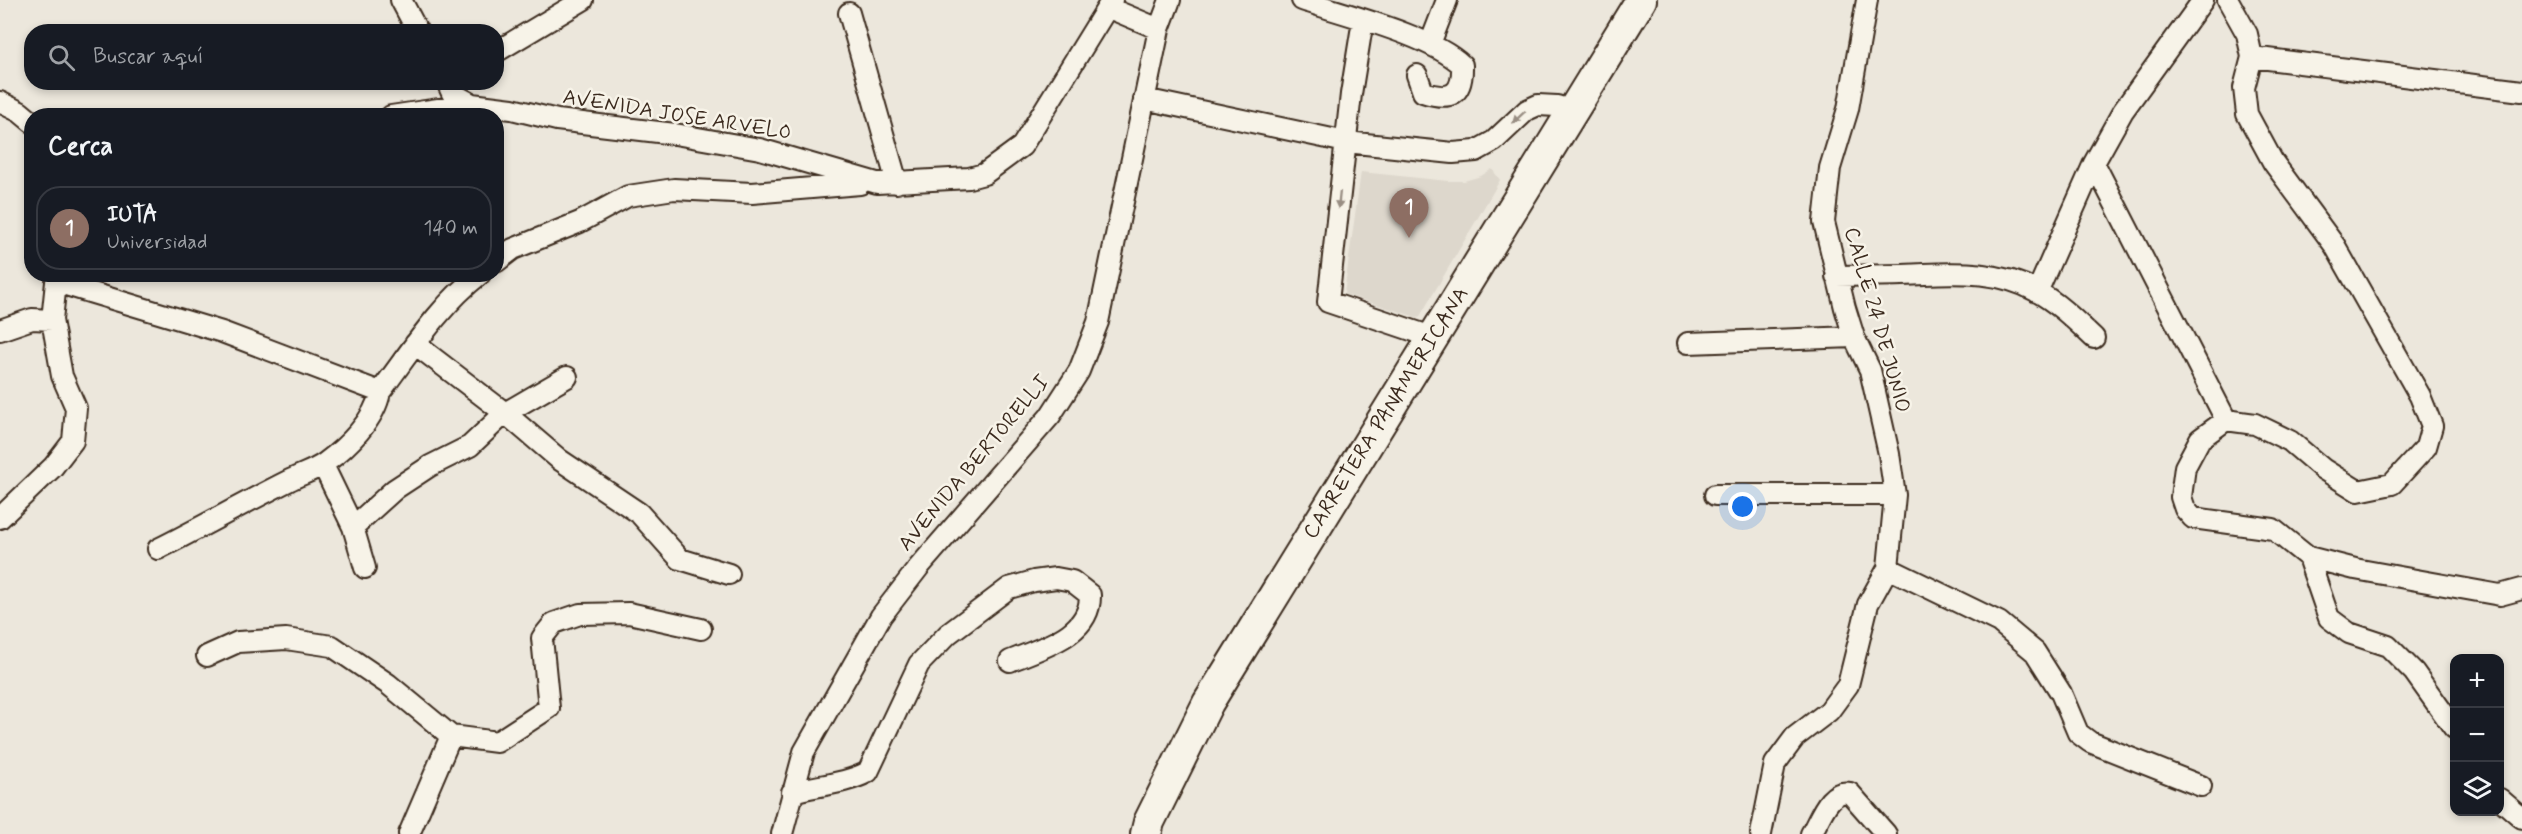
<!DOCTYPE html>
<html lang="es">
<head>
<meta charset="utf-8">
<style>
	:root { --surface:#171b24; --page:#20242c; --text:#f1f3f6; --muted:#9ea1a6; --line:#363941; --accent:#c8321e }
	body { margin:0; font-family:Mynerve,sans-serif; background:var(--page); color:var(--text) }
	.controls { position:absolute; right:18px; bottom:18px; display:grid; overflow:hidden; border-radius:12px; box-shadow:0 3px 9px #0003 }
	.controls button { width:54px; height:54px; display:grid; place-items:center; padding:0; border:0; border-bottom:2px solid var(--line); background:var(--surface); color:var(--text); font:30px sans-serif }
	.you { position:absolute; left:1743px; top:507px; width:21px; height:21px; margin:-15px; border:4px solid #fff; border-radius:50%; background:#1a73e8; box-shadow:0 0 0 9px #1a73e833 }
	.badge { display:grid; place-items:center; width:39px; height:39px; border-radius:50%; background:var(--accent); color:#fff; font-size:20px; font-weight:700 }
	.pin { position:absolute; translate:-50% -50px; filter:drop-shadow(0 2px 3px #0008) }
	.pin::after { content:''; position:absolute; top:32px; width:21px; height:18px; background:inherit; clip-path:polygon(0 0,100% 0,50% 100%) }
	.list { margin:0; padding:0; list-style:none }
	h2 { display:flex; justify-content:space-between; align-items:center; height:78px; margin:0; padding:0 24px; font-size:26px }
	h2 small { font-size:20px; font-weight:400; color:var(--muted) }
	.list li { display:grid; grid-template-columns:39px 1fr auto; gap:18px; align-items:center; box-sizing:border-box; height:84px; margin:0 12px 12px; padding:0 12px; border:2px solid var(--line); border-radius:24px }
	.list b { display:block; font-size:22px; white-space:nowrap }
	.list p { margin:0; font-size:20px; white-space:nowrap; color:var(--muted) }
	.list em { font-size:20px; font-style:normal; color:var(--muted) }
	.icon { flex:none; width:33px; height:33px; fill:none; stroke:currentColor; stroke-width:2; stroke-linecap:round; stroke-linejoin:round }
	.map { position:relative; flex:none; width:2522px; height:834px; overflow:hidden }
	.search { position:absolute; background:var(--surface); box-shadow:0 3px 9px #0003; left:24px; top:24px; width:480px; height:66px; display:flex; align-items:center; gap:15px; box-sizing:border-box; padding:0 21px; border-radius:24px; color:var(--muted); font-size:22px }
	.panel { position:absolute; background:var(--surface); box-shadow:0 3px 9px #0003; left:24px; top:108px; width:480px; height:174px; border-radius:24px }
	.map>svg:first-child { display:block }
	.built { fill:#ddd7cc }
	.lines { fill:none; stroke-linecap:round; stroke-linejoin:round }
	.minor-casing { stroke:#3b2a1e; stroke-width:24 }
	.primary-casing { stroke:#3b2a1e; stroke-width:34 }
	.minor { stroke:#f7f3e8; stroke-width:20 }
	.primary { stroke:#f7f3e8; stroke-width:30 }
	.oneway { fill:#998e83 }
	.labels { text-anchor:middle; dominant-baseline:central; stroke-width:5; stroke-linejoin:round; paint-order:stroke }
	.street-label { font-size:21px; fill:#3b2a1e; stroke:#f7f3e8 }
</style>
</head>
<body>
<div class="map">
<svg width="2522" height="834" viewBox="0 0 2522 834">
	<rect width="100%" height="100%" fill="#ece7dc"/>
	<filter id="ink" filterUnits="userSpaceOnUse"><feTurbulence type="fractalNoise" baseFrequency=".0167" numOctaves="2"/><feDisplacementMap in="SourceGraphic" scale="12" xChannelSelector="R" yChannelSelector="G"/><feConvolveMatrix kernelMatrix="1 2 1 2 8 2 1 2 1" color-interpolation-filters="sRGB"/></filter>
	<g filter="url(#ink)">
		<path class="built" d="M 1492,169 L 1500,180 L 1419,318 L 1344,294 L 1361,172 L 1448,181 L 1464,181 L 1481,176 Z"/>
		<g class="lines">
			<g class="minor-casing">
				<path id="minor" d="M 401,0 L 418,32
					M 1302,0 C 1346,15 1430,35 1462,65 C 1463,96 1450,101 1423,92 L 1417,75
					M 2228,0 L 2247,34 L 2252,57 L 2244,88 L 2247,114 L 2273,162 L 2335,246 L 2420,396 L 2432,426 L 2426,447 L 2392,484 L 2358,491 L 2323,469 L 2290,441 L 2255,424 L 2226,420 L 2200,439 L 2185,467 L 2181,497 L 2185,509 L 2193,518 L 2273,529 L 2308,557 L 2329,618 L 2349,633 L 2388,646 L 2414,672 L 2454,728
					M 1109,8 L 1159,29
					M 849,13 L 897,183
					M 1363,20 L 1351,94 L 1328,302 L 1432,337
					M 1430,44 L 1447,0
					M 496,52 L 583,0
					M 2252,57 L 2522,91
					M 447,82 L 452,93 L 472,104 L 512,109 L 557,120 L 675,134 L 760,149 L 877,183 L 969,178 L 984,174 L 1022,146 L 1112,0
					M 1144,99 L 1346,142 L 1453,153 L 1476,151 L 1494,141 L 1527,110 L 1538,105 L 1557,106 L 1573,111
					M 0,102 L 20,112 L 32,122
					M 391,116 L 472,104
					M 2094,163 L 2226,420
					M 496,262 L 513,249 L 580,222 L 628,196 L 674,189 L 752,193 L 860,184
					M 1836,276 C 1865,275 1894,276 1924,274 C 1961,272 2002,272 2036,291 C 2058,303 2076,321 2094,338
					M 56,282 L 222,332 L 380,392
					M 2037,292 L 2094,163 L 2123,111 L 2203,0
					M 0,330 L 32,319 L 52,320
					M 1688,343 L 1854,337
					M 415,344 L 505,413 L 560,460 L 639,513 L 680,559 L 729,574
					M 323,465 L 353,527 L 365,568
					M 1715,495 L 1895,495
					M 0,518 L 53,467 L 73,441 L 76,408 L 62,376 L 52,320 L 56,282 L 60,274
					M 353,527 L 395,489 L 430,466 L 470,446 L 505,413 L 567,377
					M 158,549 C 202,527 244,503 288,481 C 299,475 314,471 325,463 C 347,447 375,420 380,392 C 411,351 439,306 480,274
					M 2308,557 L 2355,569 L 2500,595 L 2522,589
					M 1888,568 L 1999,622 L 2035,652 L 2061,693 L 2078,733 L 2090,742 L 2201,786
					M 207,656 L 238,642 L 286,639 L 332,646 L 388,684 L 451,736 L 497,742 L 549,708 L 542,638 L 554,623 L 580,614 L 629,613 L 701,629
					M 792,792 C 818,785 845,784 868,772 L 919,664 L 948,634 L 1009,588 L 1034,581 L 1056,578 L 1072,581 L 1090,595 C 1091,636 1040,648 1010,661
					M 2500,799 L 2522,818
					M 409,834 L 451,736
					M 782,834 L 804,752 L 881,616 L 919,567 L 1050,416 L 1079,371 L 1098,322 L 1159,29 L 1170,0
					M 1761,834 L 1775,764 L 1795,737 L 1829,711 L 1848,685 L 1868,604 L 1888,568 L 1895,495 L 1889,454 L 1870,370 L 1854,337 L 1845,308 L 1824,222 L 1830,168 L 1848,109 L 1867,0
					M 1811,834 C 1820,819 1829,788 1850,793 L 1886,834"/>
			</g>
			<g class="primary-casing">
				<path id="primary" d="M 1146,834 L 1149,822 L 1208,703 L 1641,0"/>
			</g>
			<use href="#minor" class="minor"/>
			<use href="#primary" class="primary"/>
		</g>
		<defs><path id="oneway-solid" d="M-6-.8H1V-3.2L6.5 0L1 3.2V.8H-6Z" transform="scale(1.5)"/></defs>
		<g class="oneway">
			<use href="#oneway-solid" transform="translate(1519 117) rotate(137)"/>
			<use href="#oneway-solid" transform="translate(1339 200) rotate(96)"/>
		</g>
	</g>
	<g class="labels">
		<g class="street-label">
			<text transform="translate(677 115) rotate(9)">AVENIDA JOSE ARVELO</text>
			<text transform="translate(1877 320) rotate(74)">CALLE 24 DE JUNIO</text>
			<text transform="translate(1386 413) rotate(-58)">CARRETERA PANAMERICANA</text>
			<text transform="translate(974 463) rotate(-50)">AVENIDA BERTORELLI</text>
		</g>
	</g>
</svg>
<div class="controls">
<button>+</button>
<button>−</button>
<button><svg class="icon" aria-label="layers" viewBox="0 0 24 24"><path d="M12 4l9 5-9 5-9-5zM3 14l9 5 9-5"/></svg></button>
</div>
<div class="you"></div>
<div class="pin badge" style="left:1409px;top:238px;background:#8d6e63">1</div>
<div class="search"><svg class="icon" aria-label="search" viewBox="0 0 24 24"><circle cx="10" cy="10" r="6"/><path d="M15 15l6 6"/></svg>Buscar aquí</div>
<section class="panel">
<h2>Cerca<small></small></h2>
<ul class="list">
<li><span class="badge" style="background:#8d6e63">1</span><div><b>IUTA</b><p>Universidad</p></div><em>140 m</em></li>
</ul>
</section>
</div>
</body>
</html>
